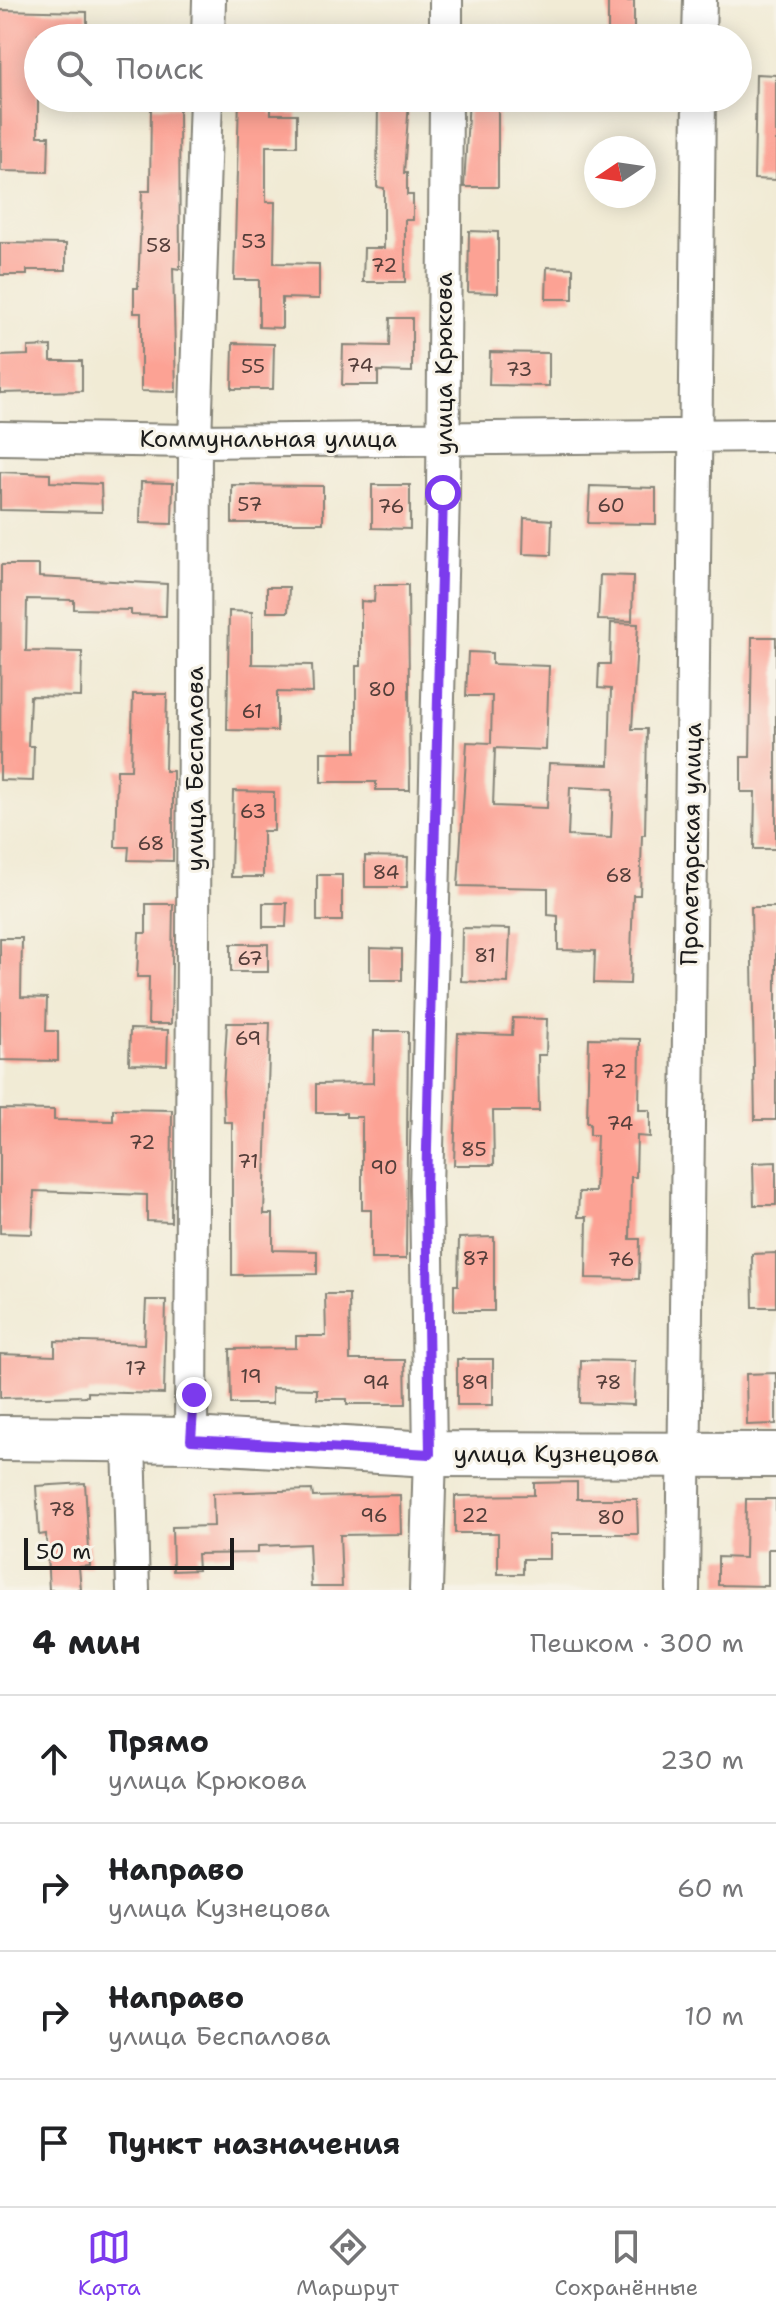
<!DOCTYPE html>
<html lang="ru">
<head>
<meta charset="utf-8">
<style>
	:root { --surface:#fff; --page:#f6f6f6; --text:#202124; --muted:#757577; --line:#e0e0e0; --accent:#7c3aed }
	body { margin:0; font-family:"Shantell Sans",sans-serif; background:var(--page); color:var(--text) }
	.compass { position:absolute; left:584px; top:136px; width:72px; height:72px; border-radius:50%; background:var(--surface); box-shadow:0 4px 20px #0003; rotate:257deg }
	.scale { position:absolute; left:24px; bottom:20px; width:210px; box-sizing:border-box; padding-left:8px; border:4px solid #1c1c1c; border-top:0; font-size:22px; line-height:28px; white-space:nowrap; color:#1c1c1c; -webkit-text-stroke:6px #f7f3e8; paint-order:stroke }
	.stop { position:absolute; width:24px; height:24px; margin:-18px; border:6px solid #7c3aed; border-radius:50%; background:#fff }
	.stop.end { background:#7c3aed; border-color:#fff; box-shadow:0 2px 8px #0008 }
	.list { margin:0; padding:0; list-style:none }
	h2 { display:flex; justify-content:space-between; align-items:center; height:104px; margin:0; padding:0 32px; font-size:34px }
	h2 small { font-size:26px; font-weight:400; color:var(--muted) }
	.list li { display:grid; grid-template-columns:52px 1fr auto; gap:24px; align-items:center; box-sizing:border-box; height:128px; padding:0 32px; border-top:2px solid var(--line) }
	.list b { display:block; font-size:30px; white-space:nowrap }
	.list p { margin:0; font-size:26px; white-space:nowrap; color:var(--muted) }
	.list em { font-size:26px; font-style:normal; color:var(--muted) }
	.icon { flex:none; width:44px; height:44px; fill:none; stroke:currentColor; stroke-width:2; stroke-linecap:round; stroke-linejoin:round }
	.map { position:relative; flex:none; width:776px; height:1590px; overflow:hidden }
	.search { position:absolute; background:var(--surface); box-shadow:0 4px 20px #0003; left:24px; right:24px; top:24px; height:88px; display:flex; align-items:center; gap:20px; box-sizing:border-box; padding:0 28px; border-radius:44px; color:var(--muted); font-size:30px }
	.sheet { height:616px; background:var(--surface) }
	nav { display:flex; justify-content:space-around; align-items:center; box-sizing:border-box; height:112px; border-top:2px solid var(--line); background:var(--surface); font-size:22px; color:var(--muted) }
	nav a { display:grid; justify-items:center; gap:4px }
	nav .on { color:var(--accent) }
	.map>svg:first-child { display:block }
	.building { fill:#fca294; fill-rule:evenodd }
	.lines { fill:none; stroke-linecap:round; stroke-linejoin:round }
	.street-casing { stroke:#868478; stroke-width:36 }
	.secondary-casing { stroke:#868478; stroke-width:48 }
	.street { stroke:#fff; stroke-width:32 }
	.secondary { stroke:#fff; stroke-width:44 }
	.route { stroke:#7c3aed; stroke-width:10 }
	.labels { text-anchor:middle; dominant-baseline:central; stroke-width:6; stroke-linejoin:round; paint-order:stroke }
	.number-label { font-size:20px; fill:#543e3a }
	.street-label { font-size:24px; fill:#1c1c1c; stroke:#f7f3e8 }
</style>
</head>
<body>
<div class="map">
<svg width="776" height="1590" viewBox="0 0 776 1590">
	<rect width="100%" height="100%" fill="#f7f3e8"/>
	<filter id="ink" filterUnits="userSpaceOnUse"><feTurbulence type="fractalNoise" baseFrequency=".0125" numOctaves="2"/><feDisplacementMap in="SourceGraphic" scale="16" xChannelSelector="R" yChannelSelector="G"/><feConvolveMatrix kernelMatrix="1 2 1 2 8 2 1 2 1" color-interpolation-filters="sRGB"/></filter>
	<filter id="wash" filterUnits="userSpaceOnUse"><feTurbulence type="fractalNoise" baseFrequency=".006" numOctaves="4" result="noise"/><feDisplacementMap in="SourceGraphic" scale="32" xChannelSelector="R" yChannelSelector="G"/><feGaussianBlur stdDeviation="1.8" result="paint"/><feColorMatrix in="noise" values="0 0 0 0 0 0 0 0 0 0 0 0 0 0 0 0 0 1.4 0 .05"/><feComposite in="paint" operator="in"/></filter>
	<g filter="url(#wash)">
		<rect width="100%" height="100%" fill="#f1ebd5"/>
		<g id="blocks">
			<path class="building" d="M 608,1 L 634,1 L 634,38 L 608,38 Z
				M 0,10 L 87,12 L 87,34 L 38,34 L 38,136 L 49,136 L 48,172 L 1,171 Z
				M 756,74 L 776,75 L 776,180 L 754,179 Z
				M 239,98 L 271,98 L 271,114 L 297,114 L 297,146 L 266,146 L 266,202 L 275,202 L 274,263 L 319,264 L 319,299 L 282,298 L 282,328 L 259,327 L 259,280 L 234,280 Z
				M 469,98 L 498,98 L 498,187 L 464,187 Z
				M 378,100 L 409,101 L 404,173 L 407,173 L 407,195 L 413,195 L 413,220 L 405,220 L 405,282 L 363,282 L 364,248 L 384,248 L 384,188 L 377,187 Z
				M 151,107 L 179,107 L 180,269 L 173,268 L 176,392 L 141,391 L 141,313 L 134,313 L 134,288 L 138,288 L 142,191 L 150,191 Z
				M 469,231 L 498,232 L 498,293 L 468,292 Z
				M 0,243 L 66,244 L 66,270 L 27,270 L 27,275 L 0,275 Z
				M 547,267 L 573,268 L 573,299 L 546,299 Z
				M 390,318 L 412,318 L 412,372 L 378,371 L 378,385 L 342,385 L 343,345 L 389,346 Z
				M 233,343 L 274,344 L 273,389 L 232,389 Z
				M 51,346 L 51,361 L 82,361 L 82,391 L 0,393 L 0,356 L 28,355 L 28,347 Z
				M 490,352 L 549,353 L 549,386 L 489,385 Z
				M 0,472 L 50,474 L 50,482 L 101,484 L 102,512 L 0,510 Z
				M 141,482 L 173,483 L 172,524 L 140,523 Z
				M 232,485 L 323,486 L 323,523 L 232,523 Z
				M 372,485 L 410,485 L 410,529 L 372,528 Z
				M 590,486 L 656,488 L 656,524 L 588,523 Z
				M 524,518 L 552,520 L 551,555 L 523,554 Z
				M 1,565 L 39,565 L 39,577 L 167,584 L 166,616 L 131,615 L 131,610 L 74,609 L 74,600 L 27,599 L 26,651 L 82,652 L 81,697 L 30,696 L 28,746 L 34,746 L 33,781 L 0,780 Z
				M 600,575 L 633,576 L 632,621 L 598,620 Z
				M 375,585 L 408,585 L 410,790 L 376,790 L 376,782 L 321,782 L 321,752 L 356,752 L 356,666 L 361,666 L 361,601 L 374,602 Z
				M 267,587 L 289,587 L 288,612 L 267,612 Z
				M 229,611 L 252,612 L 252,664 L 312,665 L 313,693 L 277,692 L 277,731 L 227,730 Z
				M 611,623 L 638,624 L 632,729 L 647,729 L 645,835 L 642,835 L 640,895 L 633,895 L 630,984 L 594,983 L 595,951 L 558,950 L 558,916 L 548,915 L 548,888 L 458,886 L 467,742 L 491,743 L 492,696 L 466,696 L 468,652 L 492,653 L 492,664 L 549,666 L 546,750 L 495,748 L 493,806 L 547,808 L 549,763 L 609,765 L 611,689 L 598,688 L 599,664 L 610,664 ZM 570,787 L 613,789 L 611,838 L 568,836 Z
				M 752,637 L 776,637 L 776,849 L 754,849 L 755,792 L 741,792 L 741,757 L 750,757 Z
				M 133,694 L 167,694 L 165,771 L 173,771 L 173,861 L 128,860 L 129,847 L 115,847 L 117,770 L 131,770 Z
				M 233,791 L 274,792 L 274,831 L 263,831 L 263,877 L 231,877 Z
				M 365,856 L 408,857 L 407,887 L 365,887 Z
				M 317,875 L 342,875 L 342,921 L 317,921 Z
				M 263,903 L 287,903 L 286,927 L 263,927 Z
				M 146,904 L 173,904 L 171,1024 L 148,1024 L 149,977 L 137,977 L 139,933 L 146,933 Z
				M 751,907 L 776,907 L 776,1120 L 755,1120 Z
				M 462,928 L 510,929 L 508,983 L 461,981 Z
				M 0,938 L 22,938 L 21,997 L 47,998 L 46,1031 L 58,1031 L 58,1061 L 0,1060 Z
				M 231,944 L 268,944 L 268,972 L 231,972 Z
				M 370,948 L 402,949 L 402,980 L 370,980 Z
				M 513,1018 L 547,1019 L 546,1055 L 538,1055 L 539,1111 L 493,1111 L 494,1165 L 454,1165 L 458,1033 L 512,1035 Z
				M 227,1023 L 270,1023 L 264,1214 L 273,1214 L 273,1250 L 317,1251 L 317,1274 L 232,1275 L 232,1122 L 224,1122 L 223,1090 Z
				M 130,1029 L 168,1030 L 167,1065 L 129,1064 Z
				M 374,1031 L 408,1031 L 406,1259 L 371,1259 L 371,1210 L 362,1210 L 362,1117 L 346,1117 L 346,1113 L 316,1113 L 316,1084 L 373,1083 Z
				M 589,1038 L 640,1039 L 639,1110 L 650,1110 L 650,1137 L 637,1136 L 636,1177 L 631,1177 L 630,1239 L 640,1239 L 639,1279 L 586,1278 L 587,1217 L 578,1217 L 579,1192 L 595,1192 L 597,1135 L 590,1135 L 590,1123 L 587,1123 Z
				M 0,1109 L 54,1110 L 54,1120 L 113,1121 L 113,1109 L 172,1110 L 171,1222 L 147,1221 L 147,1195 L 34,1191 L 32,1234 L 0,1233 Z
				M 776,1162 L 776,1205 L 754,1205 L 753,1163 Z
				M 494,1237 L 494,1311 L 454,1311 L 454,1285 L 458,1285 L 459,1238 Z
				M 776,1253 L 776,1307 L 753,1307 L 752,1254 Z
				M 325,1294 L 349,1294 L 350,1360 L 405,1360 L 406,1404 L 347,1404 L 347,1399 L 317,1399 L 317,1389 L 272,1388 L 272,1404 L 231,1404 L 230,1349 L 296,1348 L 296,1336 L 326,1336 Z
				M 146,1300 L 166,1300 L 164,1394 L 88,1392 L 88,1396 L 0,1398 L 0,1354 L 55,1356 L 55,1341 L 144,1344 Z
				M 457,1359 L 493,1359 L 493,1405 L 457,1405 Z
				M 581,1360 L 635,1361 L 634,1405 L 580,1403 Z
				M 776,1373 L 776,1424 L 747,1425 L 746,1374 Z
				M 577,1482 L 577,1499 L 637,1499 L 638,1534 L 550,1534 L 550,1559 L 523,1559 L 523,1574 L 498,1574 L 498,1533 L 455,1533 L 455,1496 L 534,1495 L 534,1483 Z
				M 85,1483 L 90,1566 L 79,1567 L 81,1590 L 49,1590 L 46,1534 L 39,1535 L 36,1486 Z
				M 312,1490 L 313,1497 L 400,1495 L 401,1534 L 340,1535 L 342,1587 L 311,1587 L 309,1544 L 258,1546 L 258,1553 L 197,1554 L 198,1570 L 173,1571 L 172,1527 L 214,1526 L 213,1493 Z
				M 746,1499 L 776,1499 L 776,1549 L 768,1549 L 768,1586 L 718,1585 L 718,1557 L 745,1558 Z"/>
		</g>
	</g>
	<g filter="url(#ink)">
		<use href="#blocks" fill-opacity="0" stroke="#868478" stroke-width="2"/>
		<g class="lines">
			<g class="street-casing">
				<path id="street" d="M 208,38 L 209,0
					M 446,38 L 446,0
					M 699,38 L 700,0
					M 0,438 L 195,441 L 776,435
					M 129,1440 L 133,1590
					M 191,1440 L 195,441 L 206,98
					M 426,1590 L 430,1454 L 426,1189 L 443,493 L 446,98
					M 683,1590 L 699,98"/>
			</g>
			<g class="secondary-casing">
				<path id="secondary" d="M 0,1438 L 191,1440 L 430,1454 L 776,1455"/>
			</g>
			<use href="#street" class="street"/>
			<use href="#secondary" class="secondary"/>
		</g>
	</g>
	<g class="lines" filter="url(#ink)">
		<path class="route" d="M 194,1395 L 191,1440 L 430,1454 L 426,1189 L 443,493"/>
	</g>
	<g class="labels">
		<g class="number-label">
			<text x="254" y="241">53</text>
			<text x="159" y="245">58</text>
			<text x="384" y="265">72</text>
			<text x="360" y="365">74</text>
			<text x="253" y="366">55</text>
			<text x="519" y="369">73</text>
			<text x="250" y="504">57</text>
			<text x="611" y="505">60</text>
			<text x="391" y="506">76</text>
			<text x="382" y="689">80</text>
			<text x="252" y="711">61</text>
			<text x="253" y="811">63</text>
			<text x="151" y="843">68</text>
			<text x="386" y="872">84</text>
			<text x="619" y="875">68</text>
			<text x="485" y="955">81</text>
			<text x="250" y="958">67</text>
			<text x="248" y="1038">69</text>
			<text x="614" y="1071">72</text>
			<text x="620" y="1123">74</text>
			<text x="142" y="1142">72</text>
			<text x="474" y="1149">85</text>
			<text x="248" y="1161">71</text>
			<text x="384" y="1167">90</text>
			<text x="476" y="1258">87</text>
			<text x="621" y="1259">76</text>
			<text x="136" y="1368">17</text>
			<text x="251" y="1376">19</text>
			<text x="376" y="1382">94</text>
			<text x="475" y="1382">89</text>
			<text x="608" y="1382">78</text>
			<text x="62" y="1509">78</text>
			<text x="374" y="1515">96</text>
			<text x="475" y="1515">22</text>
			<text x="611" y="1517">80</text>
		</g>
		<g class="street-label">
			<text transform="translate(444 364) rotate(-90)">улица Крюкова</text>
			<text x="268" y="439">Коммунальная улица</text>
			<text transform="translate(195 769) rotate(-90)">улица Беспалова</text>
			<text transform="translate(691 844) rotate(-89)">Пролетарская улица</text>
			<text x="556" y="1454">улица Кузнецова</text>
		</g>
	</g>
</svg>
<svg class="compass" viewBox="-18 -18 36 36"><path d="M0-13l5 13h-10z" fill="#e53935"/><path d="M0 13l5-13h-10z" fill="#757577"/></svg>
<div class="scale">50 m</div>
<div class="stop" style="left:443px;top:493px"></div>
<div class="stop end" style="left:194px;top:1395px"></div>
<div class="search"><svg class="icon" aria-label="search" viewBox="0 0 24 24"><circle cx="10" cy="10" r="6"/><path d="M15 15l6 6"/></svg>Поиск</div>
</div>
<section class="sheet">
<h2>4 мин<small>Пешком · 300 m</small></h2>
<ul class="list">
<li><svg class="icon" aria-label="ahead" viewBox="0 0 24 24"><path d="M12 20V5M6 11l6-6 6 6"/></svg><div><b>Прямо</b><p>улица Крюкова</p></div><em>230 m</em></li>
<li><svg class="icon" aria-label="right" viewBox="0 0 24 24"><path d="M7 20v-9h11M14 6l5 5-5 5"/></svg><div><b>Направо</b><p>улица Кузнецова</p></div><em>60 m</em></li>
<li><svg class="icon" aria-label="right" viewBox="0 0 24 24"><path d="M7 20v-9h11M14 6l5 5-5 5"/></svg><div><b>Направо</b><p>улица Беспалова</p></div><em>10 m</em></li>
<li><svg class="icon" aria-label="arrive" viewBox="0 0 24 24"><path d="M6 21V4h12l-3 4 3 4H6"/></svg><div><b>Пункт назначения</b></div></li>
</ul>
</section>
<nav>
<a class="on"><svg class="icon" aria-label="map" viewBox="0 0 24 24"><path d="M3 6l6-2 6 2 6-2v14l-6 2-6-2-6 2zM9 4v14M15 6v14"/></svg>Карта</a>
<a><svg class="icon" aria-label="directions" viewBox="0 0 24 24"><path d="M12 3l9 9-9 9-9-9zM9 14v-3h6M13 9l2 2-2 2"/></svg>Маршрут</a>
<a><svg class="icon" aria-label="saved" viewBox="0 0 24 24"><path d="M7 4h10v16l-5-4-5 4z"/></svg>Сохранённые</a>
</nav>
</body>
</html>
